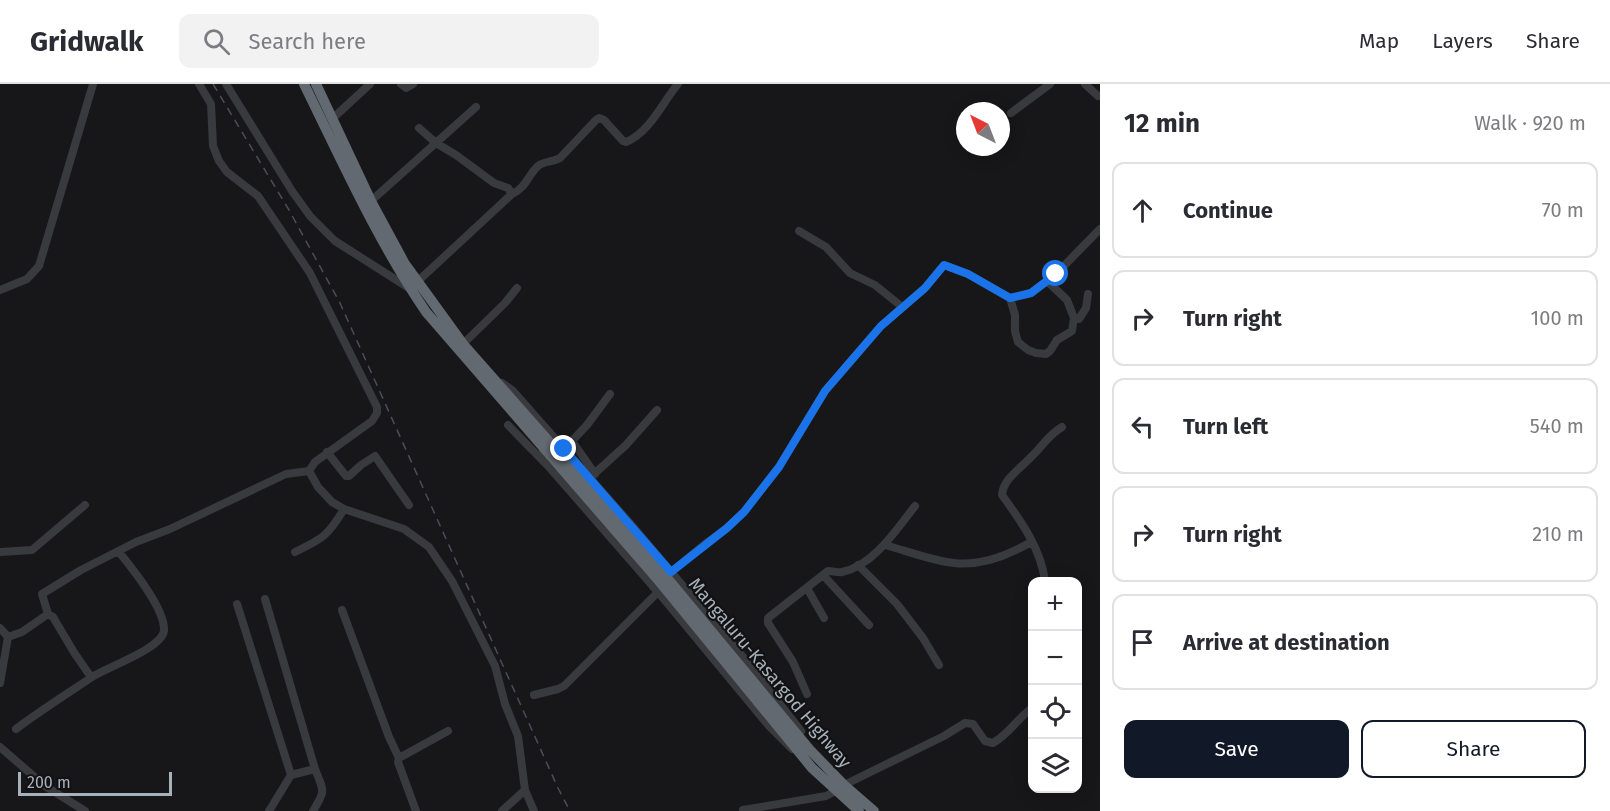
<!DOCTYPE html>
<html lang="en">
<head>
<meta charset="utf-8">
<style>
	:root { --surface:#fff; --page:#f2f2f3; --text:#2b2b33; --muted:#7c7c81; --line:#e1e1e2; --accent:#111827 }
	body { margin:0; font-family:"Fira Sans",sans-serif; background:var(--page); color:var(--text) }
	.controls { position:absolute; right:18px; bottom:18px; display:grid; overflow:hidden; border-radius:12px; box-shadow:0 3px 15px #0003 }
	.controls button { width:54px; height:54px; display:grid; place-items:center; padding:0; border:0; border-bottom:2px solid var(--line); background:var(--surface); color:var(--text); font:30px sans-serif }
	.compass { position:absolute; left:956px; top:18px; width:54px; height:54px; border-radius:50%; background:var(--surface); box-shadow:0 3px 15px #0003; rotate:318deg }
	.scale { position:absolute; left:18px; bottom:15px; width:154px; box-sizing:border-box; padding-left:6px; border:3px solid #a8b1ba; border-top:0; font-size:16px; line-height:21px; white-space:nowrap; color:#a8b1ba; -webkit-text-stroke:4px #121214; paint-order:stroke }
	.stop { position:absolute; width:18px; height:18px; margin:-14px; border:4px solid #1a73e8; border-radius:50%; background:#fff }
	.stop.end { background:#1a73e8; border-color:#fff; box-shadow:0 2px 6px #0008 }
	.list { margin:0; padding:0; list-style:none }
	h2 { display:flex; justify-content:space-between; align-items:center; height:78px; margin:0; padding:0 24px; font-size:26px }
	h2 small { font-size:20px; font-weight:400; color:var(--muted) }
	.list li { display:grid; grid-template-columns:39px 1fr auto; gap:18px; align-items:center; box-sizing:border-box; height:96px; margin:0 12px 12px; padding:0 12px; border:2px solid var(--line); border-radius:12px }
	.list b { display:block; font-size:22px; white-space:nowrap }
	.list em { font-size:20px; font-style:normal; color:var(--muted) }
	.actions { display:flex; gap:12px; padding:18px 24px }
	.actions a { flex:1; padding:14px 0; border:2px solid var(--accent); border-radius:12px; text-align:center; font-size:21px; color:var(--accent) }
	.actions .main { background:var(--accent); color:#fff }
	.icon { flex:none; width:33px; height:33px; fill:none; stroke:currentColor; stroke-width:2; stroke-linecap:round; stroke-linejoin:round }
	.map { position:relative; flex:none; width:1100px; height:727px; overflow:hidden }
	header { display:flex; align-items:center; gap:36px; box-sizing:border-box; height:84px; padding:0 30px; background:var(--surface); border-bottom:2px solid var(--line) }
	header strong { font-size:28px }
	nav { display:flex; gap:33px; margin-inline-start:auto; font-size:21px }
	.search { width:420px; height:54px; background:var(--page); display:flex; align-items:center; gap:15px; box-sizing:border-box; padding:0 21px; border-radius:12px; color:var(--muted); font-size:22px }
	main { display:flex }
	aside { flex:1; background:var(--surface) }
	.map>svg:first-child { display:block }
	.lines { fill:none; stroke-linecap:round; stroke-linejoin:round }
	.minor { stroke:#383a3e; stroke-width:8 }
	.highway { stroke:#636970; stroke-width:10 }
	.rail { stroke:#4b4e53; stroke-width:1.5; stroke-dasharray:8 6; stroke-linecap:butt }
	.route { stroke:#1a73e8; stroke-width:8 }
	.labels { text-anchor:middle; dominant-baseline:central; stroke-width:4.5; stroke-linejoin:round; paint-order:stroke }
	.street-label { font-size:18px; fill:#a8b1ba; stroke:#121214 }
</style>
</head>
<body>
<header>
<strong>Gridwalk</strong>
<div class="search"><svg class="icon" aria-label="search" viewBox="0 0 24 24"><circle cx="10" cy="10" r="6"/><path d="M15 15l6 6"/></svg>Search here</div>
<nav><a>Map</a><a>Layers</a><a>Share</a></nav>
</header>
<main>
<div class="map">
<svg width="1100" height="727" viewBox="0 0 1100 727">
	<rect width="100%" height="100%" fill="#171719"/>
	<g class="lines">
		<path class="minor" d="M 199,0 L 211,20 L 213,62 L 219,77 L 227,88 L 258,112 L 310,189 L 377,323 L 377,329 L 372,337 L 315,378 L 309,387
			M 226,0 L 292,107 L 310,132 L 335,157 L 409,204
			M 401,0 L 406,4 L 413,0
			M 1085,0 L 1098,12
			M 1011,29 L 1050,0
			M 332,35 L 370,0
			M 419,44 L 436,59 L 456,71 L 494,99 L 508,104 L 512,110
			M 371,117 L 476,23
			M 799,147 L 826,163 L 850,189 L 875,201 L 901,222
			M 1047,197 L 1067,216 L 1074,234 L 1079,235 L 1086,224 L 1088,210
			M 417,198 L 512,110 C 526,104 528,91 538,82 C 544,77 553,78 560,74 L 596,36 L 599,34 L 604,36 L 623,57 L 626,58 C 650,48 662,19 678,0
			M 0,206 L 27,195 L 39,182 L 93,0
			M 1010,214 L 1015,231 L 1015,247 L 1018,258 L 1028,266 L 1036,269 L 1046,270 L 1050,267 L 1057,256 L 1072,247 L 1074,234
			M 463,260 L 505,219 L 517,204
			M 502,299 L 512,306 L 635,445 L 743,573 L 801,647
			M 508,341 L 544,378
			M 543,365 L 545,379 L 550,384 L 658,508 L 769,642 L 792,665
			M 327,368 L 346,392 L 349,392 L 361,381 L 375,372 L 409,421
			M 309,387 L 318,403 L 332,418 L 344,425 L 404,445 L 422,458 L 429,463 L 452,497 L 495,582 L 505,620 L 518,652 L 525,706 L 534,727
			M 595,390 L 572,357 L 587,341 L 610,310
			M 593,391 L 626,361 L 657,326
			M 885,461 C 907,467 933,477 954,479 C 981,482 1009,471 1031,458
			M 0,468 L 32,466 L 85,421
			M 295,468 C 322,455 328,452 344,425
			M 858,481 L 897,520 L 923,554 L 939,581
			M 823,491 L 869,541
			M 1045,497 C 1041,465 1021,437 1002,411 C 1003,395 1021,384 1031,373 C 1044,361 1046,353 1062,343
			M 653,503 L 705,460 L 727,444 L 744,428 L 779,383 L 825,307 L 881,242 L 925,204 L 944,181 L 968,190 L 1010,214 L 1031,209 L 1056,190 L 1100,145
			M 807,504 L 824,534
			M 265,515 L 315,685 C 324,708 326,706 313,727
			M 237,520 L 291,691
			M 342,526 L 389,653 L 399,674 L 398,678 L 416,727
			M 48,530 L 42,510 L 81,486 L 136,458 L 170,445 L 286,390 L 309,387
			M 0,544 L 8,553 L 0,599
			M 8,553 L 22,548 L 48,530 L 53,533 L 75,570 L 91,593
			M 807,610 L 793,578 L 768,539 L 768,534 L 828,487 C 833,487 838,489 842,488 C 873,482 897,445 915,422
			M 534,611 L 558,605 L 564,602 L 658,508
			M 16,645 C 40,627 67,610 92,593 C 107,583 161,565 164,547 C 166,526 132,484 119,468
			M 0,663 L 45,702 L 85,727
			M 399,674 L 448,647
			M 844,701 L 944,652 L 965,639 L 973,640 L 985,657 L 993,659 C 1009,650 1018,634 1032,624
			M 743,726 L 826,712 L 836,707
			M 269,727 L 291,691 L 315,685
			M 502,727 L 525,706"/>
		<path class="highway" d="M 304,0 C 342,77 377,156 426,228 L 659,497 L 812,684 L 859,727
			M 316,0 L 371,117 L 405,180 L 463,260 L 628,447 L 810,666 L 844,701 L 874,727"/>
		<path class="rail" d="M 213,0 L 289,126 L 340,219 L 558,704 L 570,727"/>
	</g>
	<g class="lines">
		<path class="route" d="M 564,365 L 671,488 L 727,444 L 744,428 L 779,383 L 825,307 L 881,242 L 925,204 L 944,181 L 968,190 L 1010,214 L 1031,209 L 1056,190"/>
	</g>
	<g class="labels">
		<g class="street-label">
			<text transform="translate(770 589) rotate(50)">Mangaluru-Kasargod Highway</text>
		</g>
	</g>
</svg>
<div class="controls">
<button>+</button>
<button>−</button>
<button><svg class="icon" aria-label="locate" viewBox="0 0 24 24"><circle cx="12" cy="12" r="6"/><path d="M12 2v4M12 18v4M2 12h4M18 12h4"/></svg></button>
<button><svg class="icon" aria-label="layers" viewBox="0 0 24 24"><path d="M12 4l9 5-9 5-9-5zM3 14l9 5 9-5"/></svg></button>
</div>
<svg class="compass" viewBox="-18 -18 36 36"><path d="M0-13l5 13h-10z" fill="#e53935"/><path d="M0 13l5-13h-10z" fill="#7c7c81"/></svg>
<div class="scale">200 m</div>
<div class="stop" style="left:1056px;top:190px"></div>
<div class="stop end" style="left:564px;top:365px"></div>
</div>
<aside>
<h2>12 min<small>Walk · 920 m</small></h2>
<ul class="list">
<li><svg class="icon" aria-label="ahead" viewBox="0 0 24 24"><path d="M12 20V5M6 11l6-6 6 6"/></svg><div><b>Continue</b></div><em>70 m</em></li>
<li><svg class="icon" aria-label="right" viewBox="0 0 24 24"><path d="M7 20v-9h11M14 6l5 5-5 5"/></svg><div><b>Turn right</b></div><em>100 m</em></li>
<li><svg class="icon" aria-label="left" viewBox="0 0 24 24"><path d="M17 20v-9H6M10 6l-5 5 5 5"/></svg><div><b>Turn left</b></div><em>540 m</em></li>
<li><svg class="icon" aria-label="right" viewBox="0 0 24 24"><path d="M7 20v-9h11M14 6l5 5-5 5"/></svg><div><b>Turn right</b></div><em>210 m</em></li>
<li><svg class="icon" aria-label="arrive" viewBox="0 0 24 24"><path d="M6 21V4h12l-3 4 3 4H6"/></svg><div><b>Arrive at destination</b></div></li>
</ul>
<div class="actions"><a class="main">Save</a><a>Share</a></div>
</aside>
</main>
</body>
</html>
